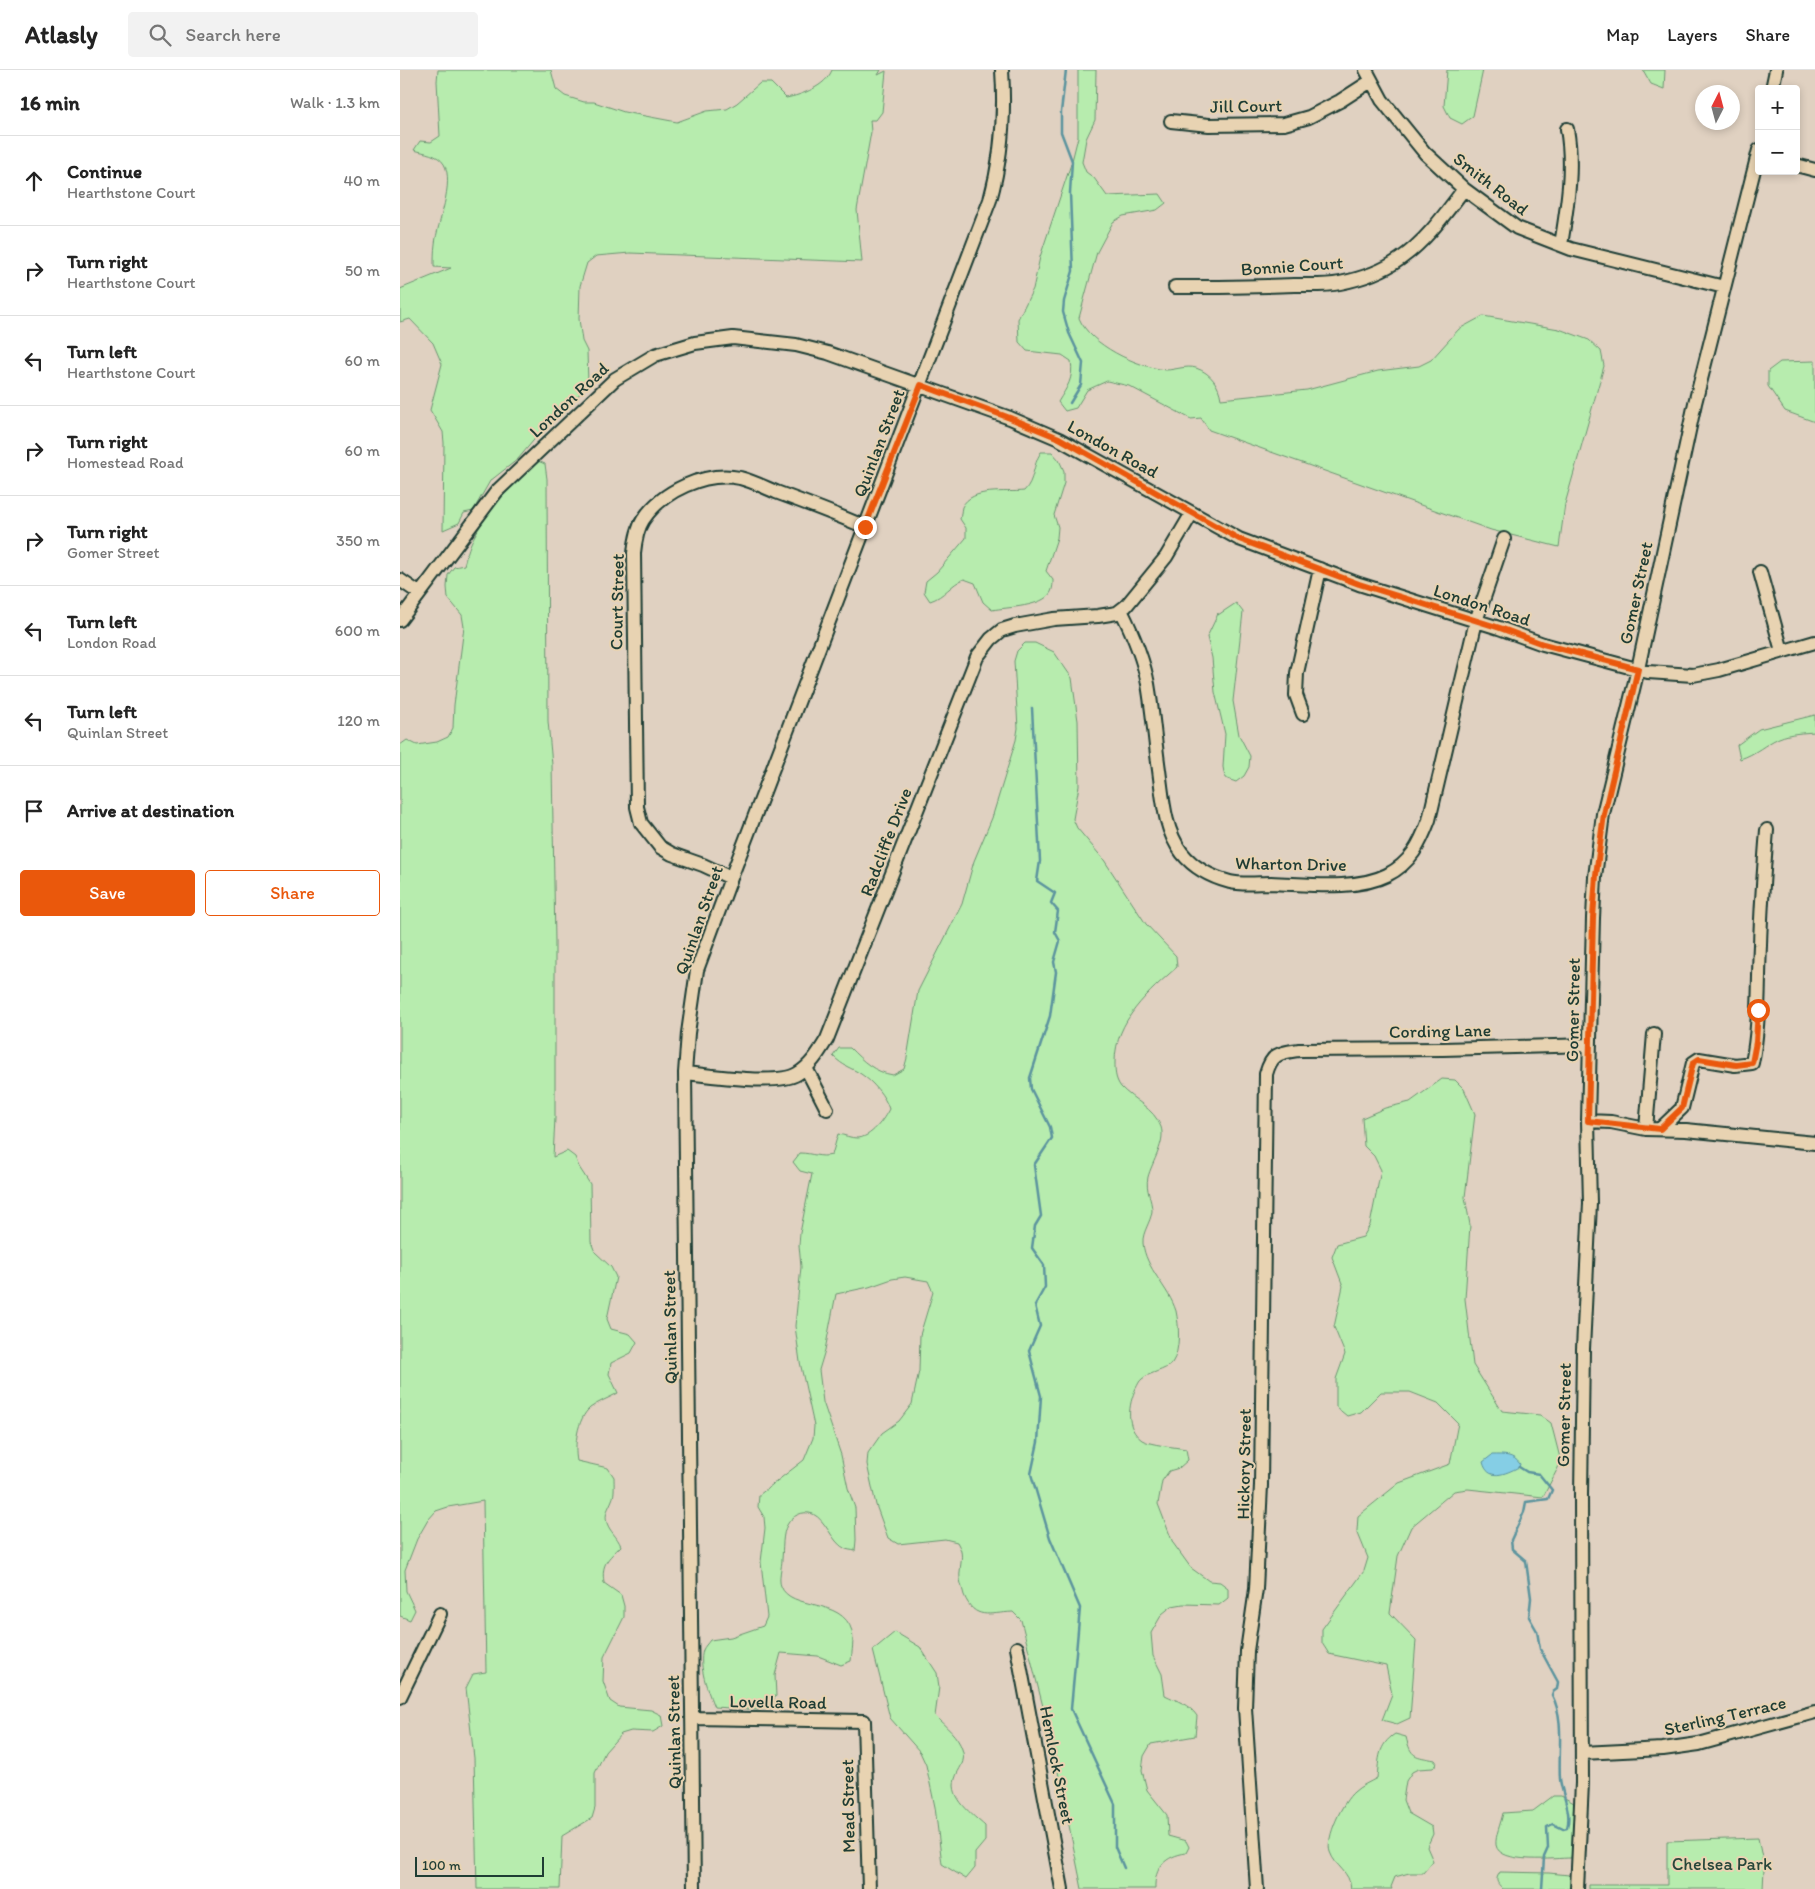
<!DOCTYPE html>
<html lang="en">
<head>
<meta charset="utf-8">
<style>
	:root { --surface:#fff; --page:#f2f2f2; --text:#222; --muted:#767676; --line:#e0e0e0; --accent:#ea580c }
	body { margin:0; font-family:Itim,sans-serif; background:var(--page); color:var(--text) }
	.controls { position:absolute; right:15px; top:15px; display:grid; overflow:hidden; border-radius:5px; box-shadow:0 2px 8px #0003 }
	.controls button { width:45px; height:45px; display:grid; place-items:center; padding:0; border:0; border-bottom:1px solid var(--line); background:var(--surface); color:var(--text); font:25px sans-serif }
	.compass { position:absolute; left:1295px; top:15px; width:45px; height:45px; border-radius:50%; background:var(--surface); box-shadow:0 2px 8px #0003; rotate:6deg }
	.scale { position:absolute; left:15px; bottom:12px; width:129px; box-sizing:border-box; padding-left:5px; border:2px solid #1f3d34; border-top:0; font-size:14px; line-height:18px; white-space:nowrap; color:#1f3d34; -webkit-text-stroke:4px #e8d3b2; paint-order:stroke }
	.stop { position:absolute; width:15px; height:15px; margin:-11px; border:4px solid #ea580c; border-radius:50%; background:#fff }
	.stop.end { background:#ea580c; border-color:#fff; box-shadow:0 1px 5px #0008 }
	.list { margin:0; padding:0; list-style:none }
	h2 { display:flex; justify-content:space-between; align-items:center; height:65px; margin:0; padding:0 20px; font-size:21px }
	h2 small { font-size:16px; font-weight:400; color:var(--muted) }
	.list li { display:grid; grid-template-columns:32px 1fr auto; gap:15px; align-items:center; box-sizing:border-box; height:90px; padding:0 20px; border-top:1px solid var(--line) }
	.list b { display:block; font-size:19px; white-space:nowrap }
	.list p { margin:0; font-size:16px; white-space:nowrap; color:var(--muted) }
	.list em { font-size:16px; font-style:normal; color:var(--muted) }
	.actions { display:flex; gap:10px; padding:15px 20px }
	.actions a { flex:1; padding:11px 0; border:1px solid var(--accent); border-radius:5px; text-align:center; font-size:18px; color:var(--accent) }
	.actions .main { background:var(--accent); color:#fff }
	.icon { flex:none; width:28px; height:28px; fill:none; stroke:currentColor; stroke-width:2; stroke-linecap:round; stroke-linejoin:round }
	.map { position:relative; flex:none; width:1415px; height:1819px; overflow:hidden }
	header { display:flex; align-items:center; gap:30px; box-sizing:border-box; height:70px; padding:0 25px; background:var(--surface); border-bottom:1px solid var(--line) }
	header strong { font-size:24px }
	nav { display:flex; gap:28px; margin-inline-start:auto; font-size:18px }
	.search { width:350px; height:45px; background:var(--page); display:flex; align-items:center; gap:12px; box-sizing:border-box; padding:0 18px; border-radius:5px; color:var(--muted); font-size:19px }
	main { display:flex }
	aside { flex:1; background:var(--surface) }
	.map>svg:first-child { display:block }
	.green { fill:#b7ecae; stroke:#6b9471 }
	.water { fill:#85cee5; stroke:#5c949e }
	.lines { fill:none; stroke-linecap:round; stroke-linejoin:round }
	.stream { stroke:#5c949e; stroke-width:2.5 }
	.minor-casing { stroke:#1f3d34; stroke-width:16 }
	.minor { stroke:#e8d3b2; stroke-width:12 }
	.route { stroke:#ea580c; stroke-width:6 }
	.labels { text-anchor:middle; dominant-baseline:central; stroke-width:4; stroke-linejoin:round; paint-order:stroke }
	.street-label { font-size:18px; fill:#1f3d34; stroke:#e8d3b2 }
	.park-label { font-size:18px; fill:#27463a; stroke:#e8d3b2 }
</style>
</head>
<body>
<header>
<strong>Atlasly</strong>
<div class="search"><svg class="icon" aria-label="search" viewBox="0 0 24 24"><circle cx="10" cy="10" r="6"/><path d="M15 15l6 6"/></svg>Search here</div>
<nav><a>Map</a><a>Layers</a><a>Share</a></nav>
</header>
<main>
<aside>
<h2>16 min<small>Walk · 1.3 km</small></h2>
<ul class="list">
<li><svg class="icon" aria-label="ahead" viewBox="0 0 24 24"><path d="M12 20V5M6 11l6-6 6 6"/></svg><div><b>Continue</b><p>Hearthstone Court</p></div><em>40 m</em></li>
<li><svg class="icon" aria-label="right" viewBox="0 0 24 24"><path d="M7 20v-9h11M14 6l5 5-5 5"/></svg><div><b>Turn right</b><p>Hearthstone Court</p></div><em>50 m</em></li>
<li><svg class="icon" aria-label="left" viewBox="0 0 24 24"><path d="M17 20v-9H6M10 6l-5 5 5 5"/></svg><div><b>Turn left</b><p>Hearthstone Court</p></div><em>60 m</em></li>
<li><svg class="icon" aria-label="right" viewBox="0 0 24 24"><path d="M7 20v-9h11M14 6l5 5-5 5"/></svg><div><b>Turn right</b><p>Homestead Road</p></div><em>60 m</em></li>
<li><svg class="icon" aria-label="right" viewBox="0 0 24 24"><path d="M7 20v-9h11M14 6l5 5-5 5"/></svg><div><b>Turn right</b><p>Gomer Street</p></div><em>350 m</em></li>
<li><svg class="icon" aria-label="left" viewBox="0 0 24 24"><path d="M17 20v-9H6M10 6l-5 5 5 5"/></svg><div><b>Turn left</b><p>London Road</p></div><em>600 m</em></li>
<li><svg class="icon" aria-label="left" viewBox="0 0 24 24"><path d="M17 20v-9H6M10 6l-5 5 5 5"/></svg><div><b>Turn left</b><p>Quinlan Street</p></div><em>120 m</em></li>
<li><svg class="icon" aria-label="arrive" viewBox="0 0 24 24"><path d="M6 21V4h12l-3 4 3 4H6"/></svg><div><b>Arrive at destination</b></div></li>
</ul>
<div class="actions"><a class="main">Save</a><a>Share</a></div>
</aside>
<div class="map">
<svg width="1415" height="1819" viewBox="0 0 1415 1819">
	<rect width="100%" height="100%" fill="#e0d1c1"/>
	<filter id="ink" filterUnits="userSpaceOnUse"><feTurbulence type="fractalNoise" baseFrequency=".02" numOctaves="2"/><feDisplacementMap in="SourceGraphic" scale="10" xChannelSelector="R" yChannelSelector="G"/><feConvolveMatrix kernelMatrix="1 2 1 2 8 2 1 2 1" color-interpolation-filters="sRGB"/></filter>
	<g filter="url(#ink)">
		<path class="green" d="M 38,0 L 151,0 L 156,19 L 165,26 L 184,32 L 194,32 L 224,42 L 277,52 L 307,41 L 327,39 L 337,33 L 360,13 L 371,13 L 386,28 C 402,25 426,16 432,0 L 481,0 L 478,5 L 486,1 L 482,42 L 476,50 L 470,50 L 471,62 L 457,140 L 462,192 L 230,183 L 196,186 L 187,193 L 180,216 L 179,249 L 182,271 L 187,281 L 188,314 L 163,343 L 148,353 L 118,389 L 90,411 L 73,441 L 64,443 L 59,453 L 43,460 L 44,373 L 43,362 L 30,340 L 42,294 L 33,273 L 10,249 L 0,252 L 0,219 L 51,198 L 34,197 C 34,189 34,181 35,174 C 37,154 55,113 44,94 C 38,84 24,83 14,80 L 20,71 L 31,72 L 40,66 L 37,11 Z
			M 678,0 L 696,0 L 695,50 L 686,69 L 682,92 L 686,102 L 694,108 L 707,126 L 760,124 L 766,133 L 757,140 L 723,146 L 713,152 L 697,182 L 679,248 C 690,275 737,297 766,300 C 775,300 787,295 796,298 C 811,303 819,315 821,329 L 907,320 L 978,301 L 1019,296 L 1031,290 L 1059,259 L 1083,246 L 1159,259 L 1189,270 L 1201,281 L 1204,296 L 1165,434 L 1159,477 L 1091,460 L 809,360 L 801,348 L 791,349 L 729,316 L 707,311 L 687,320 L 676,338 L 665,341 L 658,332 C 667,317 674,309 671,291 L 662,285 L 627,281 L 619,272 L 618,249 L 633,219 L 640,187 L 672,91 L 678,67 Z
			M 1047,0 L 1083,0 L 1073,46 L 1062,54 L 1050,48 L 1044,36 Z
			M 1243,0 L 1265,0 L 1264,19 L 1251,14 Z
			M 1415,291 L 1415,352 L 1385,341 L 1368,316 L 1368,301 L 1380,292 Z
			M 641,382 L 652,382 L 659,390 L 664,401 L 664,413 L 654,445 L 658,457 L 657,468 L 646,501 L 653,510 C 653,513 653,518 651,522 C 643,537 608,537 592,540 L 583,532 L 575,513 L 564,509 C 551,514 544,527 530,531 L 524,522 L 526,511 L 537,502 L 566,468 L 566,458 L 560,449 C 561,446 561,441 562,437 C 572,417 605,423 624,421 C 635,410 632,396 641,382 Z
			M 138,391 L 145,394 L 147,409 L 148,651 L 152,695 L 155,872 L 155,1048 L 153,1087 L 167,1081 L 175,1087 L 179,1097 L 190,1114 L 191,1172 L 195,1182 L 211,1197 L 216,1207 L 207,1249 L 211,1259 L 230,1264 L 237,1272 L 231,1283 L 211,1293 L 209,1304 L 218,1323 C 209,1328 198,1332 190,1338 C 177,1349 174,1376 177,1391 L 208,1398 L 214,1407 C 214,1414 215,1424 212,1430 C 209,1438 204,1443 207,1453 C 210,1462 217,1466 221,1476 C 208,1489 201,1493 204,1513 L 221,1525 L 224,1536 L 224,1547 L 204,1587 L 203,1611 L 210,1631 L 219,1637 L 251,1640 L 261,1645 L 263,1656 L 253,1662 L 231,1661 L 221,1664 L 205,1682 L 195,1703 L 195,1738 L 192,1748 L 162,1766 L 160,1819 L 77,1819 L 74,1688 L 66,1618 L 73,1604 L 86,1602 L 83,1431 L 48,1437 L 36,1441 L 28,1450 L 17,1469 L 5,1500 L 6,1521 L 15,1540 L 10,1550 L 0,1546 L 0,675 L 7,670 L 17,675 L 37,672 L 48,667 L 53,658 L 54,635 L 64,557 L 62,545 L 48,528 L 47,517 L 48,505 L 54,497 L 64,495 C 66,488 68,480 71,473 C 84,444 114,412 138,391 Z
			M 836,533 L 843,542 L 833,631 L 839,665 L 850,686 L 849,697 L 844,706 L 836,712 L 825,708 L 823,697 L 825,664 L 815,622 L 812,588 L 807,567 L 817,546 L 818,543 L 818,545 Z
			M 625,573 L 635,573 L 654,582 L 672,608 L 678,651 L 679,716 L 673,749 L 677,758 L 704,790 L 746,854 L 776,886 L 777,897 C 749,922 715,950 715,992 C 715,1001 715,1009 721,1017 C 733,1030 754,1038 761,1057 C 766,1072 752,1092 748,1107 C 745,1120 752,1129 752,1141 C 751,1152 742,1162 743,1173 C 745,1198 769,1218 776,1241 C 779,1255 781,1280 772,1293 C 765,1301 750,1302 742,1309 C 739,1311 738,1315 736,1318 C 728,1335 725,1358 742,1370 C 750,1375 776,1377 786,1379 L 788,1390 L 779,1398 L 769,1401 L 762,1411 L 758,1434 L 773,1473 L 791,1498 L 809,1511 L 820,1512 L 828,1518 L 828,1528 L 819,1535 L 783,1534 L 772,1536 L 762,1544 L 751,1563 L 753,1586 L 762,1604 L 765,1625 C 777,1631 789,1634 797,1646 L 795,1666 L 751,1674 L 744,1686 L 742,1700 L 747,1720 L 767,1745 L 768,1766 L 786,1771 L 789,1777 L 786,1783 C 766,1786 754,1797 755,1819 L 682,1819 L 652,1672 L 621,1550 L 613,1542 C 589,1543 575,1551 564,1525 C 562,1517 559,1510 560,1502 C 561,1488 564,1484 557,1472 L 545,1469 L 498,1474 L 488,1468 L 476,1435 L 467,1394 L 468,1383 L 482,1363 L 499,1351 L 512,1334 L 519,1301 L 520,1265 L 533,1222 L 528,1211 L 505,1207 L 492,1209 L 469,1217 L 436,1224 L 425,1280 L 419,1300 L 423,1332 L 441,1385 L 448,1418 L 455,1438 L 456,1470 L 455,1481 C 452,1480 446,1480 444,1478 C 432,1472 426,1450 413,1444 C 402,1440 392,1446 387,1455 C 382,1464 383,1479 382,1489 C 382,1497 378,1509 381,1516 C 390,1541 442,1527 452,1561 C 454,1571 452,1581 451,1591 L 441,1595 L 418,1586 L 381,1583 L 375,1605 L 376,1626 L 370,1636 L 360,1640 L 314,1637 C 308,1622 298,1596 303,1580 C 304,1577 308,1573 310,1570 L 331,1567 L 363,1556 L 367,1547 L 361,1492 L 365,1458 L 364,1447 L 358,1437 L 359,1425 L 404,1390 L 413,1368 L 414,1356 L 400,1292 L 395,1256 L 401,1197 L 399,1175 L 400,1163 L 412,1104 L 400,1101 L 393,1092 L 400,1083 C 412,1083 420,1088 432,1085 L 438,1064 C 444,1065 451,1068 457,1068 C 471,1068 484,1049 489,1039 C 485,1026 473,1012 461,1004 C 450,997 444,997 433,986 L 439,978 L 450,978 C 463,991 474,1002 493,1005 L 504,999 L 507,988 L 518,921 L 562,834 L 574,791 L 592,748 L 616,670 L 618,658 L 614,591 L 617,581 Z
			M 1415,645 L 1415,662 C 1403,663 1391,663 1379,668 C 1365,674 1356,684 1340,689 L 1337,675 L 1359,659 Z
			M 1042,1009 L 1055,1010 L 1064,1019 L 1075,1044 L 1065,1127 L 1070,1155 L 1065,1229 L 1073,1295 L 1102,1341 L 1140,1345 L 1151,1353 L 1161,1392 L 1143,1427 L 1068,1419 L 1054,1421 L 1011,1457 L 998,1486 L 990,1543 L 1016,1570 L 1010,1648 L 997,1654 L 982,1650 L 992,1624 L 986,1596 L 929,1584 L 922,1573 L 922,1559 L 964,1501 L 968,1488 L 957,1461 L 958,1446 L 999,1413 L 1050,1394 L 1058,1353 L 1038,1333 L 1010,1322 L 981,1322 L 961,1342 L 947,1346 L 936,1337 L 936,1309 L 945,1284 L 934,1257 L 943,1216 L 932,1187 L 937,1174 L 963,1167 L 970,1155 L 981,1100 L 974,1086 L 964,1076 L 962,1048 L 985,1038 L 1010,1032 Z
			M 495,1562 L 520,1577 L 537,1603 L 539,1617 L 535,1646 C 545,1656 558,1666 562,1679 C 567,1693 558,1698 555,1709 C 549,1728 573,1745 585,1756 L 585,1771 L 575,1783 L 575,1798 L 566,1809 L 542,1794 L 535,1737 L 526,1695 L 520,1682 L 490,1648 L 473,1580 Z
			M 995,1664 L 1006,1667 C 1011,1688 1015,1686 1035,1690 L 1037,1693 L 1033,1698 L 1018,1699 L 1012,1702 L 1006,1711 L 1003,1730 L 1008,1743 L 1032,1757 L 1033,1764 L 1027,1777 L 1033,1791 L 1023,1803 L 1009,1803 L 995,1807 L 991,1817 L 992,1819 L 951,1819 C 950,1801 935,1797 930,1782 C 925,1768 943,1731 954,1722 C 960,1716 970,1712 977,1708 C 979,1689 978,1675 995,1664 Z
			M 1153,1726 L 1161,1726 L 1174,1733 L 1177,1747 L 1171,1788 C 1156,1788 1099,1795 1096,1775 C 1095,1766 1101,1753 1103,1743 L 1133,1741 Z
			M 1358,1768 L 1364,1798 L 1363,1819 L 1189,1819 L 1189,1815 L 1267,1815 L 1267,1771 Z
			M 1100,1802 L 1149,1803 L 1169,1805 L 1173,1812 L 1173,1819 L 1103,1819 C 1096,1812 1095,1810 1100,1802 Z"/>
		<path class="water" d="M 1092,1385 C 1104,1385 1113,1384 1120,1394 L 1119,1397 C 1105,1404 1088,1412 1083,1392 Z"/>
		<g class="lines">
			<path class="stream" d="M 666,0 L 661,42 L 661,62 L 672,91 L 670,123 L 673,201 L 664,231 L 663,242 L 669,263 L 683,293 L 681,315 L 670,333
				M 632,638 L 640,791 L 637,811 L 655,823 L 651,833 L 658,841 L 655,862 L 660,871 L 654,892 L 656,902 L 650,946 L 630,1008 L 631,1019 L 650,1057 L 652,1068 L 634,1095 L 641,1146 L 635,1156 L 632,1178 L 644,1195 L 645,1217 L 635,1235 L 640,1256 L 629,1281 L 641,1326 L 638,1372 L 631,1404 L 650,1468 L 680,1538 L 671,1639 L 715,1734 L 715,1777 L 724,1798
				M 1119,1397 L 1127,1402 L 1139,1404 L 1152,1420 L 1148,1429 L 1126,1432 L 1124,1442 L 1111,1470 L 1112,1479 L 1126,1491 L 1131,1528 L 1129,1547 L 1137,1561 L 1140,1579 L 1158,1612 L 1157,1619 L 1153,1622 L 1152,1625 C 1165,1650 1158,1681 1160,1709 C 1162,1726 1172,1741 1167,1758 L 1163,1759 L 1153,1754 L 1147,1757 L 1148,1778 L 1144,1787 L 1142,1819"/>
			<g class="minor-casing">
				<path id="minor" d="M 966,0 L 982,30 L 1025,83 L 1064,119 L 1117,158 L 1171,179 L 1324,217
					M 1372,19 L 1376,0
					M 771,51 L 809,55 L 884,54 L 909,47 L 940,31 L 971,11
					M 1396,95 L 1415,100
					M 1161,175 C 1167,137 1174,98 1167,59
					M 775,217 C 815,217 854,217 894,215 C 909,215 925,216 940,213 C 960,209 983,201 1000,189 C 1026,171 1045,144 1064,119
					M 1360,502 L 1382,581
					M 0,510 L 19,523
					M 721,540 C 733,564 743,587 748,614 C 753,643 755,672 759,700 C 763,729 764,759 782,783 C 794,798 811,807 830,812 C 842,815 858,813 871,813 C 906,814 955,821 987,805 C 1011,793 1020,774 1029,750 L 1076,551 L 1104,469
					M 0,550 L 97,421 L 215,309 L 255,285 L 295,273 L 333,268 L 396,275 L 428,283 L 610,348 L 659,369 L 839,469 L 959,514 L 1099,558 L 1143,574 L 1248,602 L 1293,605 L 1319,600 L 1415,572
					M 903,644 L 896,625 L 897,603 L 920,499
					M 331,808 L 303,795 L 272,784 L 260,777 L 241,753 L 237,737 L 234,483 C 235,473 237,459 243,450 C 262,421 305,401 340,408 C 352,411 364,417 376,422 C 406,433 436,444 465,457
					M 406,998 L 427,1039
					M 285,1003 C 310,1005 377,1016 397,1004 C 411,996 419,982 427,969 L 577,587 L 591,569 L 602,560 L 615,556 L 654,549 L 698,546 L 717,543 L 726,536 L 766,487 L 792,443
					M 1188,1051 L 1211,1052 L 1246,1059 L 1286,1060 L 1415,1073
					M 1246,1059 L 1254,964
					M 1260,1059 L 1282,1038 L 1293,993 L 1299,989 L 1335,995 L 1352,993 C 1360,954 1358,915 1360,875 C 1361,837 1364,798 1367,760
					M 617,1578 L 662,1819
					M 0,1627 L 40,1544
					M 292,1648 L 464,1651 L 469,1819
					M 1182,1683 L 1263,1679 L 1299,1674 L 1415,1642
					M 294,1819 L 285,1003 L 288,963 L 297,900 L 331,808 L 590,130 C 602,87 605,44 602,0
					M 857,1819 L 845,1638 L 847,1581 L 856,1519 L 861,1415 L 866,1004 C 872,983 879,983 899,980 L 1043,979 L 1190,975
					M 1177,1819 L 1182,1713 L 1181,1425 L 1183,1279 L 1190,1133 L 1188,1051 L 1193,848 L 1195,807 L 1203,744 L 1238,599 L 1295,333 L 1359,80"/>
			</g>
			<use href="#minor" class="minor"/>
		</g>
	</g>
	<g class="lines" filter="url(#ink)">
		<path class="route" d="M 465,457 L 521,315 L 610,348 L 659,368 L 839,469 L 959,514 L 1100,558 L 1143,574 L 1238,599 L 1204,744 L 1196,805 L 1193,848 L 1188,1051 L 1260,1059 L 1282,1038 L 1293,993 L 1299,989 L 1336,995 L 1352,993 L 1356,972 L 1358,940"/>
	</g>
	<g class="labels">
		<g class="street-label">
			<text transform="translate(846 36) rotate(-1)">Jill Court</text>
			<text transform="translate(1091 114) rotate(38)">Smith Road</text>
			<text transform="translate(892 196) rotate(-4)">Bonnie Court</text>
			<text transform="translate(169 330) rotate(-43)">London Road</text>
			<text transform="translate(479 373) rotate(-69)">Quinlan Street</text>
			<text transform="translate(713 379) rotate(29)">London Road</text>
			<text transform="translate(1236 523) rotate(-78)">Gomer Street</text>
			<text transform="translate(217 532) rotate(-89)">Court Street</text>
			<text transform="translate(1082 535) rotate(18)">London Road</text>
			<text transform="translate(486 772) rotate(-69)">Radcliffe Drive</text>
			<text transform="translate(891 794) rotate(1)">Wharton Drive</text>
			<text transform="translate(299 850) rotate(-71)">Quinlan Street</text>
			<text transform="translate(1173 940) rotate(-89)">Gomer Street</text>
			<text transform="translate(1040 961) rotate(-1)">Cording Lane</text>
			<text transform="translate(270 1257) rotate(-91)">Quinlan Street</text>
			<text transform="translate(1164 1345) rotate(-89)">Gomer Street</text>
			<text transform="translate(844 1394) rotate(-89)">Hickory Street</text>
			<text transform="translate(378 1632) rotate(1)">Lovella Road</text>
			<text transform="translate(1325 1646) rotate(-13)">Sterling Terrace</text>
			<text transform="translate(274 1662) rotate(-91)">Quinlan Street</text>
			<text transform="translate(657 1695) rotate(79)">Hemlock Street</text>
			<text transform="translate(448 1736) rotate(-91)">Mead Street</text>
		</g>
		<g class="park-label">
			<text x="1322" y="1794">Chelsea Park</text>
		</g>
	</g>
</svg>
<div class="controls">
<button>+</button>
<button>−</button>
</div>
<svg class="compass" viewBox="-18 -18 36 36"><path d="M0-13l5 13h-10z" fill="#e53935"/><path d="M0 13l5-13h-10z" fill="#767676"/></svg>
<div class="scale">100 m</div>
<div class="stop" style="left:1358px;top:940px"></div>
<div class="stop end" style="left:465px;top:457px"></div>
</div>
</main>
</body>
</html>
